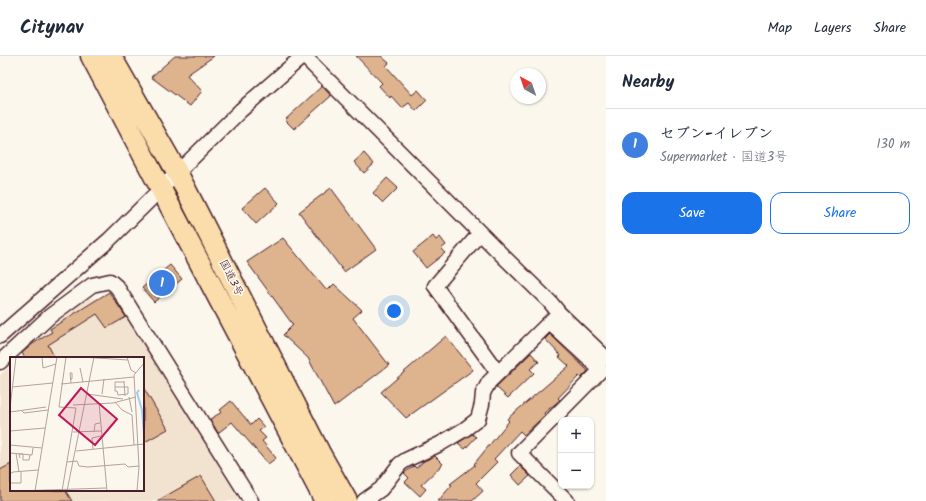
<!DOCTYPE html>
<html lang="en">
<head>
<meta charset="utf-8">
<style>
	:root { --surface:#fff; --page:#f2f2f3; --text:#1f2937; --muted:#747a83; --line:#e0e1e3; --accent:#1a73e8 }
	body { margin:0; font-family:Kalam,"Klee One",sans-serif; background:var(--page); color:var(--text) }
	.controls { position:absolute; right:12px; bottom:12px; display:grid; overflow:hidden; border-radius:8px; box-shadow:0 1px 3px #0004 }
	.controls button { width:36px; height:36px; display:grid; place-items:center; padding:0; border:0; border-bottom:1px solid var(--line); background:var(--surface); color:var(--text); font:20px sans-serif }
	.compass { position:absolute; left:510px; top:12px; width:36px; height:36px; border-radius:50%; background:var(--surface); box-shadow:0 1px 3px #0004; rotate:320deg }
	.you { position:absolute; left:394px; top:255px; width:14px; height:14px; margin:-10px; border:3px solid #fff; border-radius:50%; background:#1a73e8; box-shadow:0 0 0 6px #1a73e833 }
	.badge { display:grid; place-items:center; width:26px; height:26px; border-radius:50%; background:var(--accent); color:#fff; font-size:13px; font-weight:700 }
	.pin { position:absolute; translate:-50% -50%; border:2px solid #fff; box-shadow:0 1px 4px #0006 }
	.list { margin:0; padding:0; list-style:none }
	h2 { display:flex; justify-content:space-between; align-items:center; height:52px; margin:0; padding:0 16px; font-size:17px }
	h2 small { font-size:13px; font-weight:400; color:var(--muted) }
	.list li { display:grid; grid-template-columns:26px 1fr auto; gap:12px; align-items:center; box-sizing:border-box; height:72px; padding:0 16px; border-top:1px solid var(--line) }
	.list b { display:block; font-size:15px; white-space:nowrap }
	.list p { margin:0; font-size:13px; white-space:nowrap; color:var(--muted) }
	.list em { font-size:13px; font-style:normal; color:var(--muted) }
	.actions { display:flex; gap:8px; padding:12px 16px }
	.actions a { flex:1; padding:9px 0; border:1px solid var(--accent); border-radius:12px; text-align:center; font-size:14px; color:var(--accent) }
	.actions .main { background:var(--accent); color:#fff }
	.map { position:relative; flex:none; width:606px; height:445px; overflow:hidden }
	header { display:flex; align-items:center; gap:24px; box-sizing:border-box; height:56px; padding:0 20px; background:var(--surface); border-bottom:1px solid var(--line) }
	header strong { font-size:19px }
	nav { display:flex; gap:22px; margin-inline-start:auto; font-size:14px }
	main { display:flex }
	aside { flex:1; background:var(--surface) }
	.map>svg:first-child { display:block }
	.built { fill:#f2e3d0 }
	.building { fill:#deb48f; stroke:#4a1f2b }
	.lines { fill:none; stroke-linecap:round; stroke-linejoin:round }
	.minor-casing { stroke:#4a1f2b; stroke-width:17 }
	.highway-casing { stroke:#4a1f2b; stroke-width:23 }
	.minor { stroke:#fbf7ec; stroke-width:14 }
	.highway { stroke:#faddab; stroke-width:20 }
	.labels { text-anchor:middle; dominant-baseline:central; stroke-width:3.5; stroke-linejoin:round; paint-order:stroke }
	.street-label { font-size:11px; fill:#4a1f2b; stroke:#fbf7ec }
	.inset-river { fill:none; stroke:#9ccef9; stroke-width:2 }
	.inset-road { fill:none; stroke:#b4a19f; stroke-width:1 }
	.view { fill:#c2185b; fill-opacity:0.15; stroke:#c2185b; stroke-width:2 }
	.inset-edge { fill:none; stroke:#4a1f2b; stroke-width:2 }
</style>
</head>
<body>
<header>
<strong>Citynav</strong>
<nav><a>Map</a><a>Layers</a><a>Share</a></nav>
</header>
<main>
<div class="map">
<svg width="606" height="445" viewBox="0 0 606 445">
	<rect width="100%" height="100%" fill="#fbf7ec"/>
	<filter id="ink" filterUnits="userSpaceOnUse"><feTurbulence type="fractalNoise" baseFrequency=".025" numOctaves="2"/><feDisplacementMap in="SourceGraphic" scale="8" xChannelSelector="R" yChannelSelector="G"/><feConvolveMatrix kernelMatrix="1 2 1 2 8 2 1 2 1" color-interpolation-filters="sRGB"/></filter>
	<g filter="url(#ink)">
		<path class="built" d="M 118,240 L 240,445 L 0,445 L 0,319 L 11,309 L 11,434 L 143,434 L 143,302 L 19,302 L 43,281 L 50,273 L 85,243 Z"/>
		<path class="building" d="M 175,0 L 214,0 L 187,19 L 202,35 L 190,50 L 151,21 Z
			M 356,0 L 381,0 L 389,7 L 386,10 L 412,39 L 418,34 L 427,44 L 416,55 L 409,47 L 402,52 L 391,40 L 390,42 L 379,30 L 382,27 Z
			M 322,30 L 331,40 L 294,73 L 285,64 Z
			M 364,97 L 374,108 L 364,117 L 354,106 Z
			M 387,122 L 398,132 L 383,147 L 373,137 Z
			M 265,132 L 279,147 L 256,168 L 242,152 Z
			M 331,132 L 376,193 L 344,216 L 299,156 Z
			M 433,180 L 436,184 L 440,181 L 446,189 L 441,193 L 445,197 L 426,212 L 413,196 Z
			M 283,182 L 327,235 L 334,228 L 362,254 L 353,262 L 389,309 L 334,351 L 308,302 L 283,279 L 293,269 L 247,206 Z
			M 170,209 L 182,223 L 154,246 L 142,232 Z
			M 109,236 L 126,261 L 107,272 L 97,258 L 48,289 L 55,302 L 25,302 L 22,297 L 34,287 L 52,276 L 50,273 Z
			M 550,278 L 588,315 L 581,322 L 579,320 L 558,342 L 560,344 L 544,357 L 545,359 L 524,379 L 520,375 L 494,403 L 497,406 L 476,427 L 483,435 L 472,445 L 438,445 L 452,429 L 450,428 L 475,409 L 474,408 L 509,365 L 507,363 L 569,310 L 559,301 L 561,300 L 545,283 Z
			M 446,280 L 473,314 L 406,362 L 381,336 Z
			M 531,297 L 539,306 L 530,313 L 534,317 L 508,342 L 496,331 Z
			M 143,331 L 168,373 L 143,387 Z
			M 231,345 L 251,369 L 257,363 L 264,371 L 259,375 L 266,382 L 262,385 L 276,402 L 268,408 L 232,366 L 218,377 L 210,363 L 222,356 L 220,354 Z
			M 472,378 L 476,381 L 465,393 L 458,387 Z
			M 435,400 L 443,408 L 421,429 L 426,433 L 420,440 L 405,426 L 409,422 L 404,417 L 414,410 L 416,412 L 424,405 Z
			M 11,408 L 11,434 L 65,434 L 72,445 L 0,445 L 0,414 Z
			M 520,410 L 530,420 L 520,429 L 511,419 Z
			M 201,420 L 216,445 L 157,445 Z"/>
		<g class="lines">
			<g class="minor-casing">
				<path id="minor" d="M 304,0 L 506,203 L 550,246 L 559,257 L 606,302
					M 480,177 L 435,230 L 498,317
					M 550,267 L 601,314 L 519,397 L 567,445
					M 0,280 L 109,184 L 241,54 L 303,0
					M 0,306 L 50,260 L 92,229 L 110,225 L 117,231 L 251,445
					M 364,445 L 381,433 L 400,408 L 406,404 L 440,388 L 465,373 L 478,363 L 482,348 L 483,337 L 489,326 L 559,257"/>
			</g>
			<g class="highway-casing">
				<path id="highway" d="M 91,0 L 325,445
					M 111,0 L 177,116 L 321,399 L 347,445"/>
			</g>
			<use href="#minor" class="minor"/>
			<use href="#highway" class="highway"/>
		</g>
	</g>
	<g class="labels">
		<g class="street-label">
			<text transform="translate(231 222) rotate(63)">国道3号</text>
		</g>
	</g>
	<g transform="translate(10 301)">
		<rect width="134" height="134" fill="#fbf7ec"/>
		<path class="inset-river" d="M 129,33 L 127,36 L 132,53 L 134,78"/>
		<path class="inset-road" d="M 32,0 L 33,11 L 46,7M 71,0 L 118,3M 117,0 L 121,13 L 126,16M 70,11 L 73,25M 60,22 L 62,22 L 62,16 L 60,16 L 61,26M 114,24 L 115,39M 51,27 L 124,20M 2,30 L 43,26M 105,30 L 118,30 L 118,37 L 108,38M 77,37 L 113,42M 92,37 L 94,22M 108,38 L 107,34 L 105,34 L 105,25 L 114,25M 119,40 L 122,55M 105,45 L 112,53 L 122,58 L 124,88M 89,46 L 97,134M 63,48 L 103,46 L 126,40M 0,51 L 6,0M 12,54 L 14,56 L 38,53M 0,55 L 36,50M 0,74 L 35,71M 63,75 L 91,74M 84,75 L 85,67 L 90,66M 0,88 L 32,91M 83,92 L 82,81 L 91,79M 66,94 L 134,87M 0,96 L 22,98 L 23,91M 6,96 L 9,115M 10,101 L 9,97 L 13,97 L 13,103 L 19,103 L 20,98M 57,105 L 67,104 L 69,109 L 78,110 L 115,107 L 118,110 L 129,109M 0,117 L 3,115 L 28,113M 0,126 L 11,126 L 11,115M 5,134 L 96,131M 25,134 L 47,0M 52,134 L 66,51 L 49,50 L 56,0M 57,134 L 84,0M 127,134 L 129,110 L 124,18 L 134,6"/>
		<path class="view" d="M 71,31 L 107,62 L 85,88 L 49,58 Z"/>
		<rect width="134" height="134" class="inset-edge"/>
	</g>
</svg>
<div class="controls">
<button>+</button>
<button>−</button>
</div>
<svg class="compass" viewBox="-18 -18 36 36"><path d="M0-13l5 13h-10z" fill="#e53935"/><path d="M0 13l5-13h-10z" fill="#747a83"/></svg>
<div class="you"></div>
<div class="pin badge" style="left:162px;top:227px;background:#3f7fe0">1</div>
</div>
<aside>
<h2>Nearby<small></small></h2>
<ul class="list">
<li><span class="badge" style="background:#3f7fe0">1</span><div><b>セブン-イレブン</b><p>Supermarket · 国道3号</p></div><em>130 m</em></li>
</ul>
<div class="actions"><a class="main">Save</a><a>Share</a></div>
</aside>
</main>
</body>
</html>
